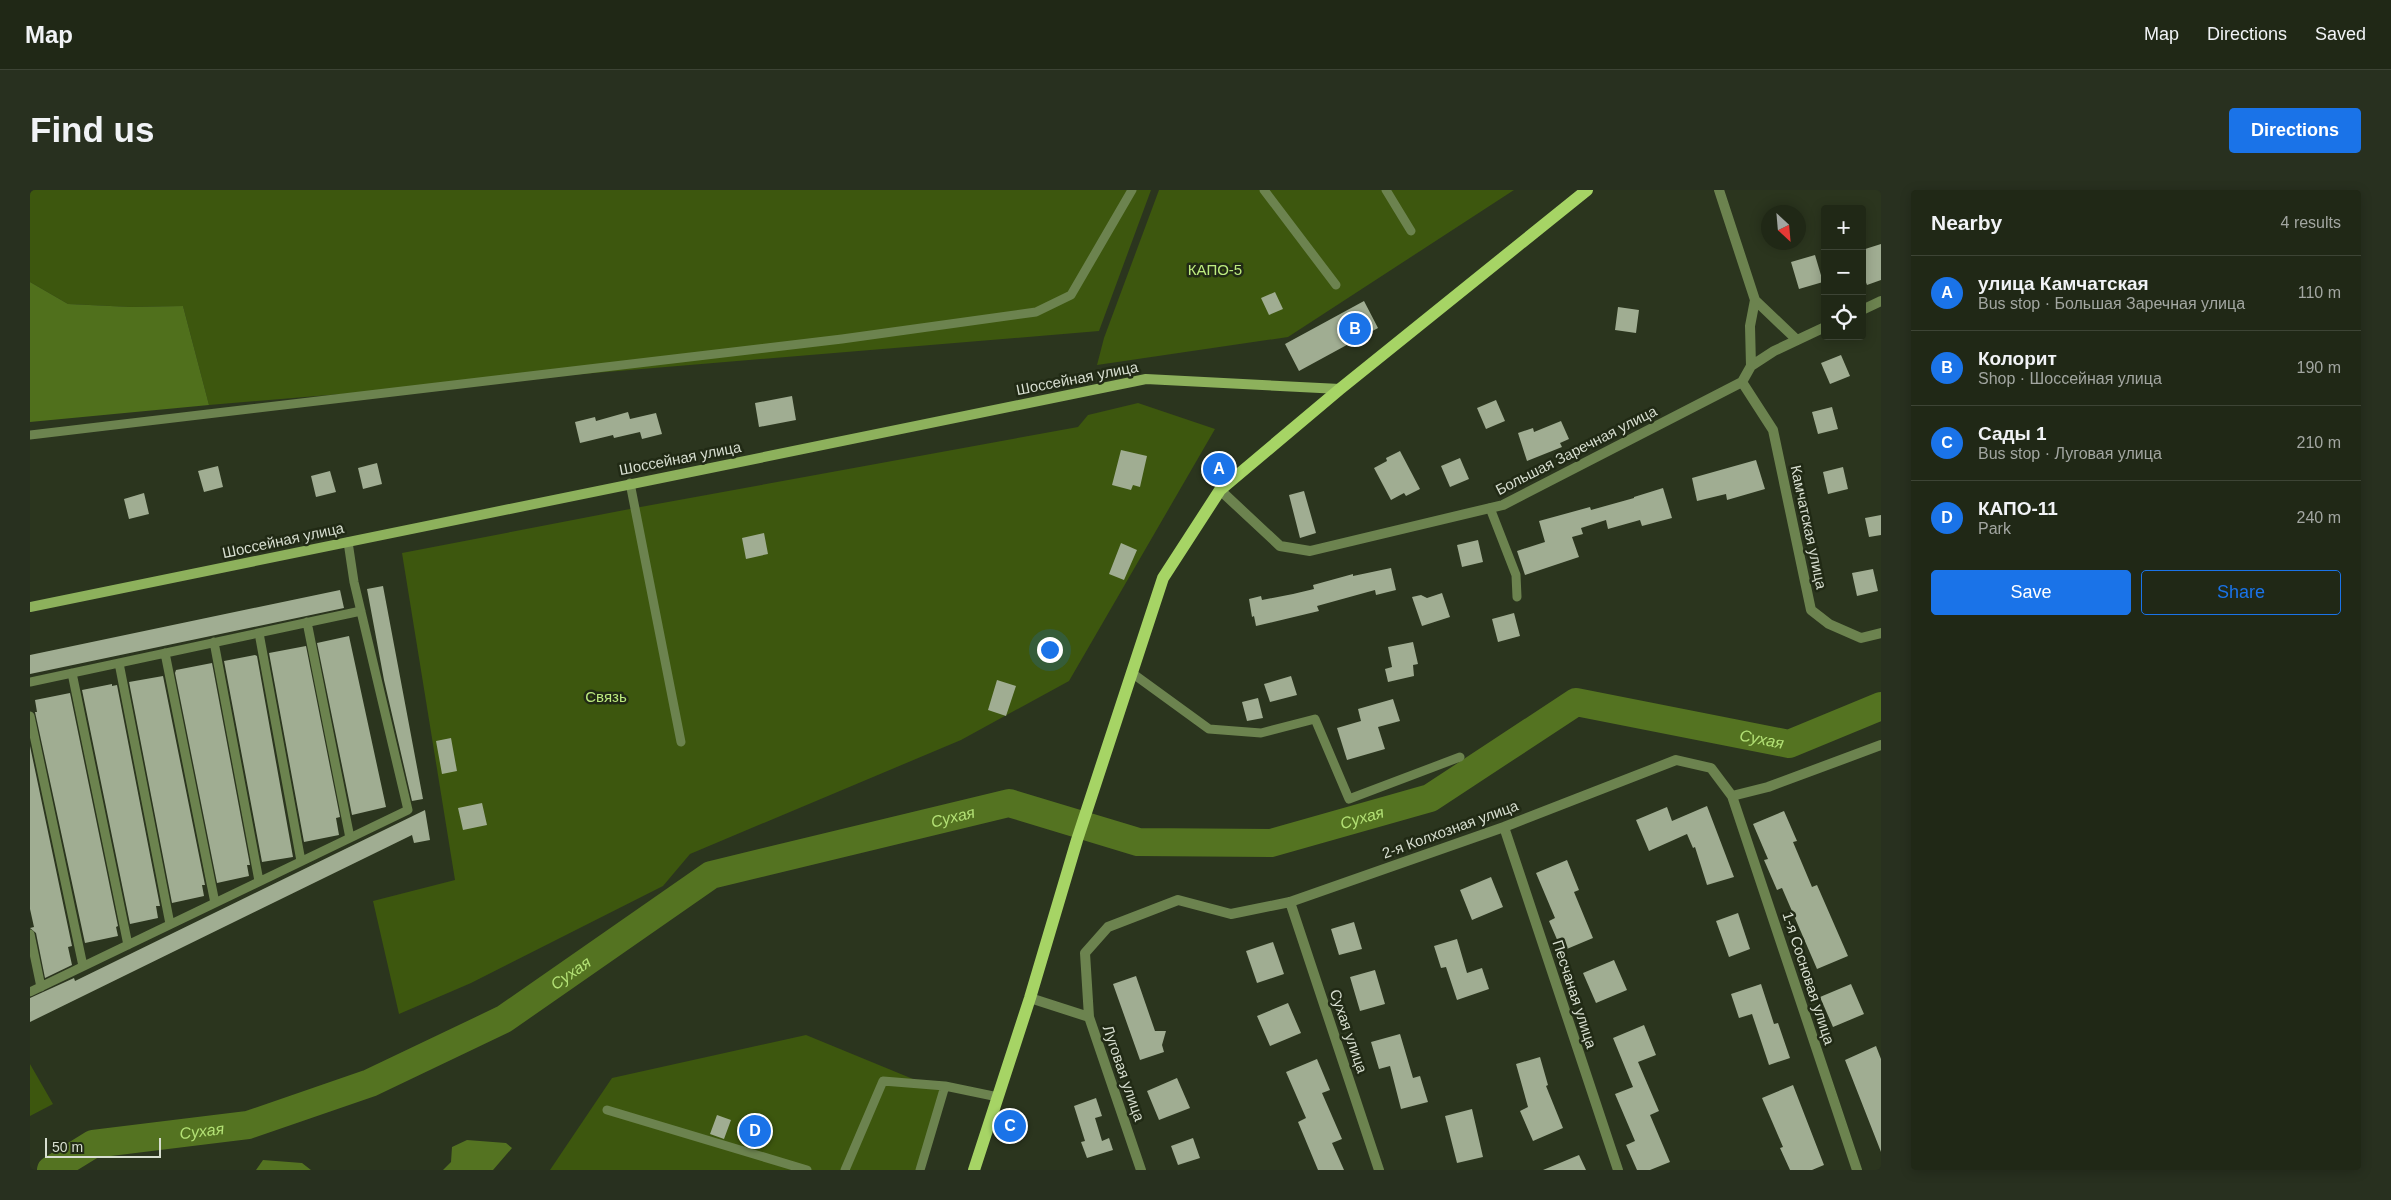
<!DOCTYPE html>
<html lang="en">
<head>
<meta charset="utf-8">
<style>
	:root { --surface:#202816; --page:#28301f; --text:#f1f3f6; --muted:#a2a6a1; --line:#3d4435; --accent:#1a73e8 }
	body { margin:0; font-family:Helvetica,sans-serif; background:var(--page); color:var(--text) }
	.controls { position:absolute; right:15px; top:15px; display:grid; overflow:hidden; border-radius:5px; box-shadow:0 2px 12px #0003 }
	.controls button { width:45px; height:45px; display:grid; place-items:center; padding:0; border:0; border-bottom:1px solid var(--line); background:var(--surface); color:var(--text); font:25px sans-serif }
	.compass { position:absolute; left:1731px; top:15px; width:45px; height:45px; border-radius:50%; background:var(--surface); box-shadow:0 2px 12px #0003; rotate:154deg }
	.scale { position:absolute; left:15px; bottom:12px; width:116px; box-sizing:border-box; padding-left:5px; border:2px solid #d7ded0; border-top:0; font-size:14px; line-height:18px; white-space:nowrap; color:#d7ded0; -webkit-text-stroke:4px #212a15; paint-order:stroke }
	.you { position:absolute; left:1019px; top:459px; width:18px; height:18px; margin:-12px; border:4px solid #fff; border-radius:50%; background:#1a73e8; box-shadow:0 0 0 8px #1a73e833 }
	.badge { display:grid; place-items:center; width:32px; height:32px; border-radius:50%; background:var(--accent); color:#fff; font-size:16px; font-weight:700 }
	.pin { position:absolute; translate:-50% -50%; border:2px solid #fff; box-shadow:0 1px 5px #0006 }
	.list { margin:0; padding:0; list-style:none }
	h2 { display:flex; justify-content:space-between; align-items:center; height:65px; margin:0; padding:0 20px; font-size:21px }
	h2 small { font-size:16px; font-weight:400; color:var(--muted) }
	.list li { display:grid; grid-template-columns:32px 1fr auto; gap:15px; align-items:center; box-sizing:border-box; height:75px; padding:0 20px; border-top:1px solid var(--line) }
	.list b { display:block; font-size:19px; white-space:nowrap }
	.list p { margin:0; font-size:16px; white-space:nowrap; color:var(--muted) }
	.list em { font-size:16px; font-style:normal; color:var(--muted) }
	.actions { display:flex; gap:10px; padding:15px 20px }
	.actions a { flex:1; padding:11px 0; border:1px solid var(--accent); border-radius:5px; text-align:center; font-size:18px; color:var(--accent) }
	.actions .main { background:var(--accent); color:#fff }
	.icon { flex:none; width:28px; height:28px; fill:none; stroke:currentColor; stroke-width:2; stroke-linecap:round; stroke-linejoin:round }
	.map { position:relative; flex:none; width:1851px; height:980px; overflow:hidden; border-radius:5px }
	header { display:flex; align-items:center; gap:30px; box-sizing:border-box; height:70px; padding:0 25px; background:var(--surface); border-bottom:1px solid var(--line) }
	header strong { font-size:24px }
	nav { display:flex; gap:28px; margin-inline-start:auto; font-size:18px }
	.intro { display:flex; align-items:center; justify-content:space-between; box-sizing:border-box; height:120px; padding:0 30px }
	h1 { margin:0; font-size:35px }
	.button { padding:12px 22px; border-radius:5px; background:var(--accent); color:#fff; font-size:18px; font-weight:700 }
	main { display:flex; gap:30px; padding:0 30px }
	aside { flex:1; background:var(--surface); border-radius:5px; box-shadow:0 2px 12px #0003 }
	.map>svg:first-child { display:block }
	.green { fill:#3d570e }
	.forest { fill:#50701c }
	.water { fill:#547321 }
	.lines { fill:none; stroke-linecap:round; stroke-linejoin:round }
	.river { stroke:#547321; stroke-width:28 }
	.building { fill:#a0ad92 }
	.lane { stroke:#6c834f; stroke-width:9 }
	.street { stroke:#6c834f; stroke-width:10 }
	.secondary { stroke:#8db15c; stroke-width:10 }
	.primary { stroke:#a6d465; stroke-width:12 }
	.labels { text-anchor:middle; dominant-baseline:central; stroke-width:5; stroke-linejoin:round; paint-order:stroke }
	.park-label { font-size:15px; fill:#bdeb7f; stroke:#212a15 }
	.street-label { font-size:15px; fill:#d7ded0; stroke:#212a15 }
	.water-label { font-size:16px; font-style:italic; fill:#b3e175; stroke:#212a15 }
</style>
</head>
<body>
<header>
<strong>Map</strong>
<nav><a>Map</a><a>Directions</a><a>Saved</a></nav>
</header>
<div class="intro"><h1>Find us</h1><a class="button">Directions</a></div>
<main>
<div class="map">
<svg width="1851" height="980" viewBox="0 0 1851 980">
	<rect width="100%" height="100%" fill="#2b351e"/>
	<path class="green" d="M 0,0 L 1121,0 L 1069,141 L 179,215 L 153,116 L 101,117 L 38,114 L 0,92 Z
		M 1129,0 L 1484,0 L 1258,147 L 1067,175 L 1074,148 Z
		M 1108,213 L 1185,239 L 1039,491 L 931,550 L 660,664 L 633,696 L 441,793 L 369,824 L 343,711 L 425,690 L 372,363 L 605,318 L 1048,237 L 1058,225 Z
		M 776,845 L 917,903 L 891,980 L 520,980 L 582,888 Z
		M 0,874 L 23,914 L 0,926 Z"/>
	<path class="forest" d="M 0,92 L 38,114 L 101,117 L 153,116 L 179,215 L 0,232 Z"/>
	<path class="water" d="M 437,950 L 476,953 L 482,958 L 463,980 L 413,980 L 421,972 L 422,957 Z
		M 233,970 L 272,973 L 281,980 L 226,980 Z"/>
	<g class="lines">
		<path class="river" id="s1" d="M 21,980 L 63,954 L 218,935 L 340,893 L 474,829 L 681,685 L 979,613 L 1108,652 L 1241,653 L 1400,608 L 1546,512 L 1759,554 L 1851,516"/>
	</g>
	<path class="building" d="M 1851,54 L 1851,90 L 1837,95 L 1832,82 L 1832,60 Z
		M 1785,65 L 1793,92 L 1769,99 L 1761,72 Z
		M 1245,102 L 1253,119 L 1239,125 L 1231,108 Z
		M 1334,111 L 1348,138 L 1269,181 L 1255,154 Z
		M 1588,117 L 1609,120 L 1606,143 L 1585,140 Z
		M 1811,165 L 1820,186 L 1800,194 L 1791,173 Z
		M 762,206 L 766,230 L 729,237 L 725,213 Z
		M 1466,210 L 1475,231 L 1456,239 L 1447,218 Z
		M 1802,217 L 1808,239 L 1788,244 L 1782,222 Z
		M 598,222 L 600,229 L 626,223 L 632,244 L 612,249 L 610,242 L 584,248 L 583,245 L 550,253 L 545,232 L 565,227 L 566,231 Z
		M 1531,231 L 1539,249 L 1530,253 L 1532,257 L 1497,271 L 1488,243 L 1503,238 L 1504,242 Z
		M 1091,260 L 1117,266 L 1110,297 L 1103,295 L 1101,300 L 1082,295 Z
		M 1370,261 L 1390,299 L 1376,306 L 1374,303 L 1361,310 L 1344,278 L 1357,271 L 1356,268 Z
		M 1430,268 L 1439,289 L 1420,297 L 1411,276 Z
		M 1726,270 L 1735,299 L 1697,310 L 1696,304 L 1667,311 L 1662,288 Z
		M 347,273 L 352,294 L 333,299 L 328,278 Z
		M 188,276 L 193,297 L 174,302 L 168,281 Z
		M 1813,277 L 1818,299 L 1798,304 L 1793,282 Z
		M 300,281 L 306,302 L 286,307 L 281,286 Z
		M 1633,298 L 1642,328 L 1612,336 L 1610,330 L 1578,339 L 1576,330 L 1551,338 L 1553,344 L 1542,347 L 1549,367 L 1495,385 L 1487,361 L 1515,352 L 1509,331 L 1560,317 L 1561,320 L 1604,308 L 1604,307 Z
		M 1274,301 L 1286,343 L 1270,348 L 1259,305 Z
		M 114,303 L 119,324 L 99,329 L 94,309 Z
		M 1851,325 L 1851,345 L 1839,347 L 1835,328 Z
		M 734,343 L 738,364 L 716,369 L 712,348 Z
		M 1448,350 L 1453,372 L 1432,377 L 1427,355 Z
		M 1091,353 L 1107,360 L 1094,390 L 1079,384 Z
		M 1361,378 L 1366,400 L 1346,405 L 1345,400 L 1287,416 L 1289,421 L 1226,436 L 1224,426 L 1222,427 L 1219,409 L 1231,406 L 1232,410 L 1263,404 L 1284,399 L 1283,395 L 1323,384 L 1323,386 Z
		M 1843,379 L 1848,401 L 1827,406 L 1822,383 Z
		M 353,396 L 393,609 L 382,611 L 354,490 L 337,399 Z
		M 310,400 L 314,418 L 0,484 L 0,465 Z
		M 1412,403 L 1420,427 L 1392,436 L 1382,407 L 1391,405 L 1397,408 Z
		M 1484,423 L 1490,446 L 1468,452 L 1462,429 Z
		M 319,446 L 356,617 L 322,625 L 287,453 Z
		M 1383,452 L 1388,474 L 1383,475 L 1384,486 L 1358,492 L 1355,479 L 1362,477 L 1358,457 Z
		M 276,456 L 310,627 L 306,628 L 309,645 L 274,652 L 239,463 Z
		M 225,465 L 227,466 L 263,667 L 232,672 L 194,471 Z
		M 182,473 L 220,675 L 217,675 L 219,686 L 187,693 L 145,483 L 146,480 Z
		M 133,486 L 175,695 L 172,695 L 174,706 L 142,713 L 99,492 Z
		M 1261,486 L 1267,505 L 1240,512 L 1234,494 Z
		M 967,490 L 986,496 L 976,526 L 958,520 Z
		M 82,494 L 82,496 L 87,495 L 130,716 L 126,716 L 128,728 L 100,734 L 52,500 Z
		M 40,503 L 88,736 L 86,737 L 88,746 L 55,753 L 5,522 L 7,522 L 5,510 Z
		M 1228,508 L 1233,528 L 1217,531 L 1212,512 Z
		M 1363,509 L 1370,531 L 1348,537 L 1355,559 L 1317,570 L 1307,538 L 1331,531 L 1328,519 Z
		M 421,548 L 427,581 L 412,584 L 406,551 Z
		M 0,556 L 42,756 L 38,757 L 42,775 L 15,788 L 6,743 L 0,738 L 4,737 L 0,719 Z
		M 452,613 L 457,635 L 433,640 L 428,618 Z
		M 1677,616 L 1704,687 L 1677,695 L 1665,657 L 1663,658 L 1657,644 L 1619,661 L 1606,630 L 1637,617 L 1642,631 Z
		M 395,620 L 400,650 L 384,653 L 382,645 L 0,832 L 0,808 L 44,788 L 45,791 Z
		M 1754,621 L 1767,651 L 1763,652 L 1782,697 L 1787,695 L 1818,766 L 1787,779 L 1752,698 L 1747,700 L 1734,670 L 1738,669 L 1723,634 Z
		M 1537,670 L 1549,700 L 1544,702 L 1563,748 L 1532,761 L 1519,731 L 1525,728 L 1506,683 Z
		M 1461,687 L 1473,717 L 1442,730 L 1430,700 Z
		M 1708,723 L 1720,759 L 1699,767 L 1686,731 Z
		M 1324,732 L 1332,759 L 1309,765 L 1301,739 Z
		M 1427,749 L 1437,783 L 1452,778 L 1459,799 L 1427,810 L 1416,777 L 1411,778 L 1404,756 Z
		M 1243,752 L 1254,784 L 1227,793 L 1216,761 Z
		M 1584,770 L 1597,800 L 1566,813 L 1553,783 Z
		M 1345,780 L 1355,814 L 1330,821 L 1320,787 Z
		M 1106,786 L 1125,841 L 1136,841 L 1132,855 L 1134,862 L 1110,870 L 1083,794 Z
		M 1731,794 L 1744,834 L 1748,833 L 1760,868 L 1739,875 L 1722,824 L 1709,828 L 1701,804 Z
		M 1821,794 L 1834,824 L 1803,837 L 1790,807 Z
		M 1258,813 L 1271,843 L 1240,856 L 1227,826 Z
		M 1614,835 L 1626,865 L 1608,872 L 1629,921 L 1620,925 L 1640,972 L 1620,980 L 1607,980 L 1596,955 L 1605,951 L 1585,904 L 1603,897 L 1583,848 Z
		M 1370,844 L 1383,888 L 1390,886 L 1398,912 L 1371,919 L 1360,876 L 1349,879 L 1341,852 Z
		M 1846,856 L 1851,869 L 1851,962 L 1815,870 Z
		M 1510,867 L 1518,895 L 1516,896 L 1533,938 L 1503,951 L 1490,921 L 1498,917 L 1486,874 Z
		M 1287,869 L 1300,900 L 1292,903 L 1312,949 L 1302,953 L 1314,980 L 1288,980 L 1268,932 L 1276,928 L 1256,882 Z
		M 1147,888 L 1160,918 L 1129,930 L 1117,901 Z
		M 1763,895 L 1794,975 L 1782,980 L 1760,980 L 1750,958 L 1753,957 L 1732,908 Z
		M 1066,908 L 1072,926 L 1065,928 L 1072,951 L 1079,948 L 1083,960 L 1057,968 L 1051,952 L 1055,951 L 1044,916 Z
		M 1442,919 L 1453,967 L 1427,973 L 1415,926 Z
		M 687,925 L 701,930 L 694,949 L 680,944 Z
		M 1163,948 L 1170,968 L 1148,975 L 1141,956 Z
		M 1549,965 L 1556,980 L 1513,980 Z"/>
	<g class="lines">
		<path class="lane" d="M 1234,0 L 1306,95
			M 1356,0 L 1381,41
			M 0,245 L 812,149 L 1006,122 L 1041,105 L 1102,0
			M 600,293 L 651,552
			M 1460,318 L 1486,385 L 1487,407
			M 277,432 L 320,648
			M 229,443 L 271,671
			M 184,452 L 229,691
			M 135,463 L 185,713
			M 89,473 L 140,734
			M 42,483 L 98,755
			M 1102,483 L 1179,539 L 1231,543 L 1285,529 L 1319,609 L 1430,567
			M 0,492 L 331,421
			M 0,526 L 53,776
			M 0,744 L 11,797
			M 0,802 L 378,620 L 324,392 L 318,352
			M 577,920 L 777,980
			M 815,980 L 853,891 L 915,896
			M 890,980 L 915,896 L 968,907"/>
		<path class="street" d="M 1689,0 L 1725,110 L 1767,150
			M 1832,120 L 1851,111
			M 1721,176 L 1720,136 L 1725,110
			M 1712,192 L 1743,240 L 1781,420 L 1799,434 L 1831,448 L 1851,443
			M 1190,300 L 1250,356 L 1280,361 L 1473,315 L 1712,192 L 1721,176 L 1744,161 L 1795,137
			M 1702,606 L 1827,980
			M 1474,637 L 1588,980
			M 1260,712 L 1349,980
			M 1000,808 L 1059,827 L 1111,980
			M 1059,827 L 1055,763 L 1078,737 L 1148,710 L 1201,724 L 1260,712 L 1474,637 L 1646,570 L 1681,578 L 1702,606 L 1738,597 L 1851,555"/>
		<path class="secondary" d="M 0,417 L 1116,189 L 1310,199"/>
		<path class="primary" d="M 944,980 L 1000,808 L 1047,650 L 1133,388 L 1190,300 L 1310,199 L 1557,0"/>
	</g>
	<g class="labels">
		<g class="park-label">
			<text x="1185" y="79">КАПО-5</text>
			<text x="576" y="506">Связь</text>
		</g>
		<g class="street-label">
			<text transform="translate(1047 188) rotate(-11)">Шоссейная улица</text>
			<text transform="translate(1546 260) rotate(-27)">Большая Заречная улица</text>
			<text transform="translate(650 268) rotate(-11)">Шоссейная улица</text>
			<text transform="translate(1779 337) rotate(78)">Камчатская улица</text>
			<text transform="translate(253 350) rotate(-12)">Шоссейная улица</text>
			<text transform="translate(1420 639) rotate(-20)">2-я Колхозная улица</text>
			<text transform="translate(1779 788) rotate(72)">1-я Сосновая улица</text>
			<text transform="translate(1545 804) rotate(72)">Песчаная улица</text>
			<text transform="translate(1319 841) rotate(71)">Сухая улица</text>
			<text transform="translate(1094 883) rotate(71)">Луговая улица</text>
		</g>
		<g class="water-label">
			<text stroke="none"><textPath href="#s1" startOffset="1839">Сухая</textPath></text>
			<text stroke="none"><textPath href="#s1" startOffset="984">Сухая</textPath></text>
			<text stroke="none"><textPath href="#s1" startOffset="1404">Сухая</textPath></text>
			<text stroke="none"><textPath href="#s1" startOffset="564">Сухая</textPath></text>
			<text stroke="none"><textPath href="#s1" startOffset="159">Сухая</textPath></text>
		</g>
	</g>
</svg>
<div class="controls">
<button>+</button>
<button>−</button>
<button><svg class="icon" aria-label="locate" viewBox="0 0 24 24"><circle cx="12" cy="12" r="6"/><path d="M12 2v4M12 18v4M2 12h4M18 12h4"/></svg></button>
</div>
<svg class="compass" viewBox="-18 -18 36 36"><path d="M0-13l5 13h-10z" fill="#e53935"/><path d="M0 13l5-13h-10z" fill="#a2a6a1"/></svg>
<div class="scale">50 m</div>
<div class="you"></div>
<div class="pin badge" style="left:1189px;top:279px">A</div>
<div class="pin badge" style="left:1325px;top:139px">B</div>
<div class="pin badge" style="left:980px;top:936px">C</div>
<div class="pin badge" style="left:725px;top:941px">D</div>
</div>
<aside>
<h2>Nearby<small>4 results</small></h2>
<ul class="list">
<li><span class="badge">A</span><div><b>улица Камчатская</b><p>Bus stop · Большая Заречная улица</p></div><em>110 m</em></li>
<li><span class="badge">B</span><div><b>Колорит</b><p>Shop · Шоссейная улица</p></div><em>190 m</em></li>
<li><span class="badge">C</span><div><b>Сады 1</b><p>Bus stop · Луговая улица</p></div><em>210 m</em></li>
<li><span class="badge">D</span><div><b>КАПО-11</b><p>Park</p></div><em>240 m</em></li>
</ul>
<div class="actions"><a class="main">Save</a><a>Share</a></div>
</aside>
</main>
</body>
</html>
